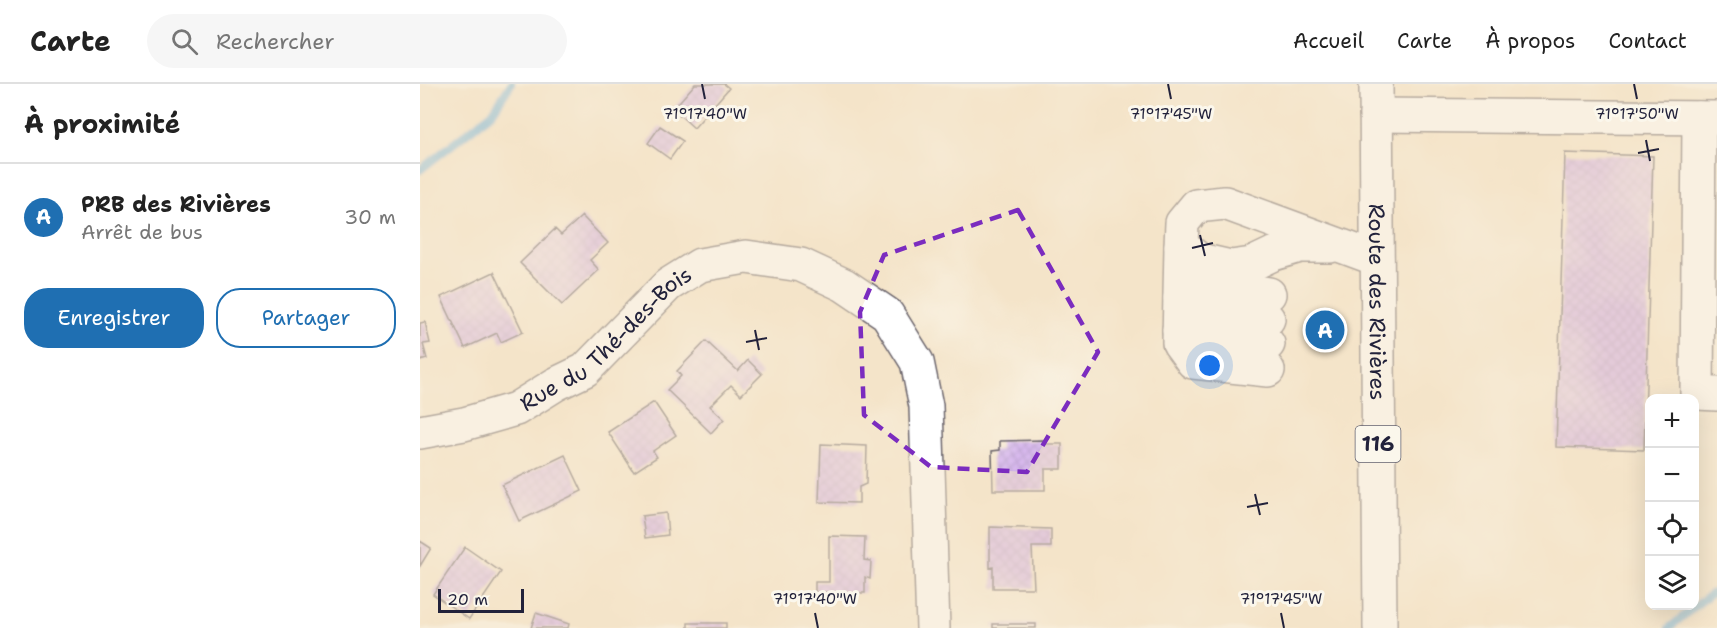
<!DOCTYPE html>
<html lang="fr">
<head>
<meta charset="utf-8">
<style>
	:root { --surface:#fff; --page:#f6f6f6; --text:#222; --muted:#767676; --line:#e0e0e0; --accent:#1f6fb2 }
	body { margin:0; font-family:"Shantell Sans",sans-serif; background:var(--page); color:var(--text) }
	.controls { position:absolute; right:18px; bottom:18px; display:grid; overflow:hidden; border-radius:12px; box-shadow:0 6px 24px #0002 }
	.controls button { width:54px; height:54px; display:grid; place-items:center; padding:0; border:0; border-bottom:2px solid var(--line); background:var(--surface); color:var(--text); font:30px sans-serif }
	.scale { position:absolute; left:18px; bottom:15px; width:86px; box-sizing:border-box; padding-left:6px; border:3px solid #22223b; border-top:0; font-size:16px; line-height:21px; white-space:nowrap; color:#22223b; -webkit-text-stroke:4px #fbf7ec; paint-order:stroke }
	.you { position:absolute; left:790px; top:282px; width:21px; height:21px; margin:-15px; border:4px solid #fff; border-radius:50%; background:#1a73e8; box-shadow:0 0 0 9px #1a73e833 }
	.badge { display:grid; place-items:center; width:39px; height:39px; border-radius:50%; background:var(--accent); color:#fff; font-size:20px; font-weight:700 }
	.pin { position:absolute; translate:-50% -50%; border:3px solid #fff; box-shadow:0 2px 6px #0006 }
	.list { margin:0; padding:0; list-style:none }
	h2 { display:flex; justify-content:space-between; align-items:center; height:78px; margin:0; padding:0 24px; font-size:26px }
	h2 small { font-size:20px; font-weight:400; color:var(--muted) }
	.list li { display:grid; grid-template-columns:39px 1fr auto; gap:18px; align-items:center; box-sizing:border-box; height:108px; padding:0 24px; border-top:2px solid var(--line) }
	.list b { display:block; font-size:22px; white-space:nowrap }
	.list p { margin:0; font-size:20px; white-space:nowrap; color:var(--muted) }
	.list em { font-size:20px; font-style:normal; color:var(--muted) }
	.actions { display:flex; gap:12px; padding:18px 24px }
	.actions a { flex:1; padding:14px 0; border:2px solid var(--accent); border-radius:24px; text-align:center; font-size:21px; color:var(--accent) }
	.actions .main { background:var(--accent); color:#fff }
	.icon { flex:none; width:33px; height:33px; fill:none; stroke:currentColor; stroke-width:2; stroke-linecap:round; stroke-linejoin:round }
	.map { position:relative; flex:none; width:1297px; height:544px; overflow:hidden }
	header { display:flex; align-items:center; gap:36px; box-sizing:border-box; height:84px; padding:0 30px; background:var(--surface); border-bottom:2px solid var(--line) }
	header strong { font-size:28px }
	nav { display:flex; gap:33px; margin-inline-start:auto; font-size:21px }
	.search { width:420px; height:54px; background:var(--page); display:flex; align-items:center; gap:15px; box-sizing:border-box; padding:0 21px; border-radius:33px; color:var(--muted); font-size:22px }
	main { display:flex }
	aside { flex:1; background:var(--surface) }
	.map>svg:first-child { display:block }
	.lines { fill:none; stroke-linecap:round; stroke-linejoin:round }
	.stream { stroke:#67b0df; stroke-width:8 }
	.building { fill:url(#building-cross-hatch) }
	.minor-casing { stroke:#6c666d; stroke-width:36 }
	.major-casing { stroke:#6c666d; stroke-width:36 }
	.minor { stroke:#fff; stroke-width:33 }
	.major { stroke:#fff; stroke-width:33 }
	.marked { fill:none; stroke:#7b2cbf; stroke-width:4.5; stroke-dasharray:12 8; stroke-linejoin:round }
	.ticks { fill:none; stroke:#22223b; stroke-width:2 }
	.labels { text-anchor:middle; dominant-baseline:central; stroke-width:6; stroke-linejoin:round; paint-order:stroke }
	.shield { fill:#fbf7ec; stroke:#636270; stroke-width:1.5 }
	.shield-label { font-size:21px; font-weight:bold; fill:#22223b }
	.street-label { font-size:22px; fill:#22223b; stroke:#fbf7ec }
	.ticks-label { font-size:15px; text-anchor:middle; fill:#22223b; stroke:#fbf7ec; stroke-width:6; stroke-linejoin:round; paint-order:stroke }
</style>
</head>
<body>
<header>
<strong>Carte</strong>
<div class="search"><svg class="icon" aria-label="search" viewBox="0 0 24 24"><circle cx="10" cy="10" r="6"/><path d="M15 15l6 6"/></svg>Rechercher</div>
<nav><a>Accueil</a><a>Carte</a><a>À propos</a><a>Contact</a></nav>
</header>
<main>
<aside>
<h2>À proximité<small></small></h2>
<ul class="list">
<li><span class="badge">A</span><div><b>PRB des Rivières</b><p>Arrêt de bus</p></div><em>30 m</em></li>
</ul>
<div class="actions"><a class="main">Enregistrer</a><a>Partager</a></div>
</aside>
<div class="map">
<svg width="1297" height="544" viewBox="0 0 1297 544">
	<defs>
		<pattern id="building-cross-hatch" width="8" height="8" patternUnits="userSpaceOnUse" patternTransform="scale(1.5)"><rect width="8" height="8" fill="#d0aced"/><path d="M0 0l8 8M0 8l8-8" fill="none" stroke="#b294cc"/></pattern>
	</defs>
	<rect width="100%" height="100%" fill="#fbf7ec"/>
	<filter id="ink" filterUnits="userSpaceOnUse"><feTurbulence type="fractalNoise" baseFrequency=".0167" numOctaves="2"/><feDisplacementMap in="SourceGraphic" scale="12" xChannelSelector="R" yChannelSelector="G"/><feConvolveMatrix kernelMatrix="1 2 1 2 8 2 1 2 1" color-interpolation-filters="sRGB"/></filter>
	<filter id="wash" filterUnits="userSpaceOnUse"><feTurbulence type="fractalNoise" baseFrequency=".008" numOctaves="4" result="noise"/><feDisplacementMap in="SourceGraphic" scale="24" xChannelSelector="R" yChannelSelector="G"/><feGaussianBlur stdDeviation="1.35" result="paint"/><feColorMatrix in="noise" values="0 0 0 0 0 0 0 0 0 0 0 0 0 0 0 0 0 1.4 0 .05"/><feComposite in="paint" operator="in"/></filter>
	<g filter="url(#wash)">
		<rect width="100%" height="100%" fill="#f4e4c9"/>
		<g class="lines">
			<path class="stream" d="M 0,86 L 72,29 L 91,0
				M 1249,544 L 1290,510 L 1297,508"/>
		</g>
		<g id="blocks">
			<path class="building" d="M 275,0 L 304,0 L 309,4 L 274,44 L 253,25 Z
				M 240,42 L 263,57 L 250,75 L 228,59 Z
				M 1145,69 L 1233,72 L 1224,366 L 1136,363 Z
				M 162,132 L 188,159 L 170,176 L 179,186 L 142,221 L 100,179 L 135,145 L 141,151 Z
				M 74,188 L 103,248 L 81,258 L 77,249 L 45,264 L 21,213 Z
				M 5,238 L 10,259 L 3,260 L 7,275 L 0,277 L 0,239 Z
				M 286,257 L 318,287 L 328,276 L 342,290 L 321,311 L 311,301 L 290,322 L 304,335 L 291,349 L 247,306 L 261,292 L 257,287 Z
				M 234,318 L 256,351 L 233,367 L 237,373 L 214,388 L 188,348 Z
				M 623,356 L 623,360 L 642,360 L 642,385 L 625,385 L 625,406 L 573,406 L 572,367 L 580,366 L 580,357 Z
				M 401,360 L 447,362 L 446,400 L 439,403 L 439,419 L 399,418 Z
				M 145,371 L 162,407 L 99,437 L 82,401 Z
				M 246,429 L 248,451 L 225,454 L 222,432 Z
				M 570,443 L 631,445 L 631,463 L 612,463 L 614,504 L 573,504 L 573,483 L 570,484 Z
				M 409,452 L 445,453 L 444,476 L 451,477 L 450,495 L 445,493 L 445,509 L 395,508 L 395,498 L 409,498 Z
				M 0,457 L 11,464 L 0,482 Z
				M 45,463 L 81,488 L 49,535 L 13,510 Z
				M 116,529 L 149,540 L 148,544 L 111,544 Z
				M 268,539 L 306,539 L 306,544 L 268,544 Z
				M 573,540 L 616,540 L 616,544 L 573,544 Z"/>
		</g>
	</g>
	<g filter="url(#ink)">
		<use href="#blocks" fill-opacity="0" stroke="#6c666d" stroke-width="1.5"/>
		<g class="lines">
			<g class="minor-casing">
				<g id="minor">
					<path d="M 956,31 L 1297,34"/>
					<path d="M 1279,34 L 1277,309 L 1297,310"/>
					<path d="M 761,162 L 780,176 L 811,183 L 832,180 L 853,170 L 880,162 L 910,162"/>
					<path d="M 776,198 L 849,210"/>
					<path d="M 760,214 L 777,227 L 848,235"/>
					<path d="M 759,246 L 777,255 L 848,260"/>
					<path d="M 848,286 L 773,278 L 759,259 L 761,162 L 762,139 L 776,122 L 805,119 L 957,175"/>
					<path id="s1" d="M 0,348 L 44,340 L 96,325 L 136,300 L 165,286 L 248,201 L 280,181 L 326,173 L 381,181 L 424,201 L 467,230 L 497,278 L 506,322 L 513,544"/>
				</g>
			</g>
			<g class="major-casing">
				<g id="major">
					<path id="s2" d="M 956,0 L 960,544"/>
				</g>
			</g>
			<use href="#minor" class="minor"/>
			<use href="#major" class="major"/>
		</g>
	</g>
	<path d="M0 0H1297V544H0ZM 598,126 L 678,268 L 607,388 L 511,383 L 444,331 L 440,228 L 464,171 Z" fill="#f4e4c9" fill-opacity=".55" fill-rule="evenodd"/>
	<path class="marked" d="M 598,126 L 678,268 L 607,388 L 511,383 L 444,331 L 440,228 L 464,171 Z"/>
	<path class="ticks" d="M 282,0 L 285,15M 748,0 L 751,15M 1214,0 L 1217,15M 1226,56 L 1230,77M 1218,69 L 1239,65M 780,151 L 785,172M 772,164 L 793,159M 335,246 L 339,266M 326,258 L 347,254M 835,410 L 840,431M 827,423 L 848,419M 395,529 L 398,544M 861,529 L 864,544"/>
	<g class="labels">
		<rect class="shield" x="935.5" y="342" width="45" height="36" rx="4.5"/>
		<g class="shield-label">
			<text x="958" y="360">116</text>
		</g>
		<g class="street-label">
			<text stroke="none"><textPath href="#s2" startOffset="218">Route des Rivières</textPath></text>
			<text stroke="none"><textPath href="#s1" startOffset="214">Rue du Thé-des-Bois</textPath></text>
		</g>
	</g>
	<g class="ticks-label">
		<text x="285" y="35">71°17'40"W</text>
		<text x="751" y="35">71°17'45"W</text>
		<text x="1217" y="35">71°17'50"W</text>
		<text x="395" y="520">71°17'40"W</text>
		<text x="861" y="520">71°17'45"W</text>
	</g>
</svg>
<div class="controls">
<button>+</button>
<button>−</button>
<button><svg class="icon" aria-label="locate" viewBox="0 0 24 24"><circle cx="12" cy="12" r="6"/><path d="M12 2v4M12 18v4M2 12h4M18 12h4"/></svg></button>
<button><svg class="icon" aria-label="layers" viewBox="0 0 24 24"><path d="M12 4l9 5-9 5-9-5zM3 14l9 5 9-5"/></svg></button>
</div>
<div class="scale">20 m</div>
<div class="you"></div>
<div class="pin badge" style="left:905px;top:246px">A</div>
</div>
</main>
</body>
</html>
